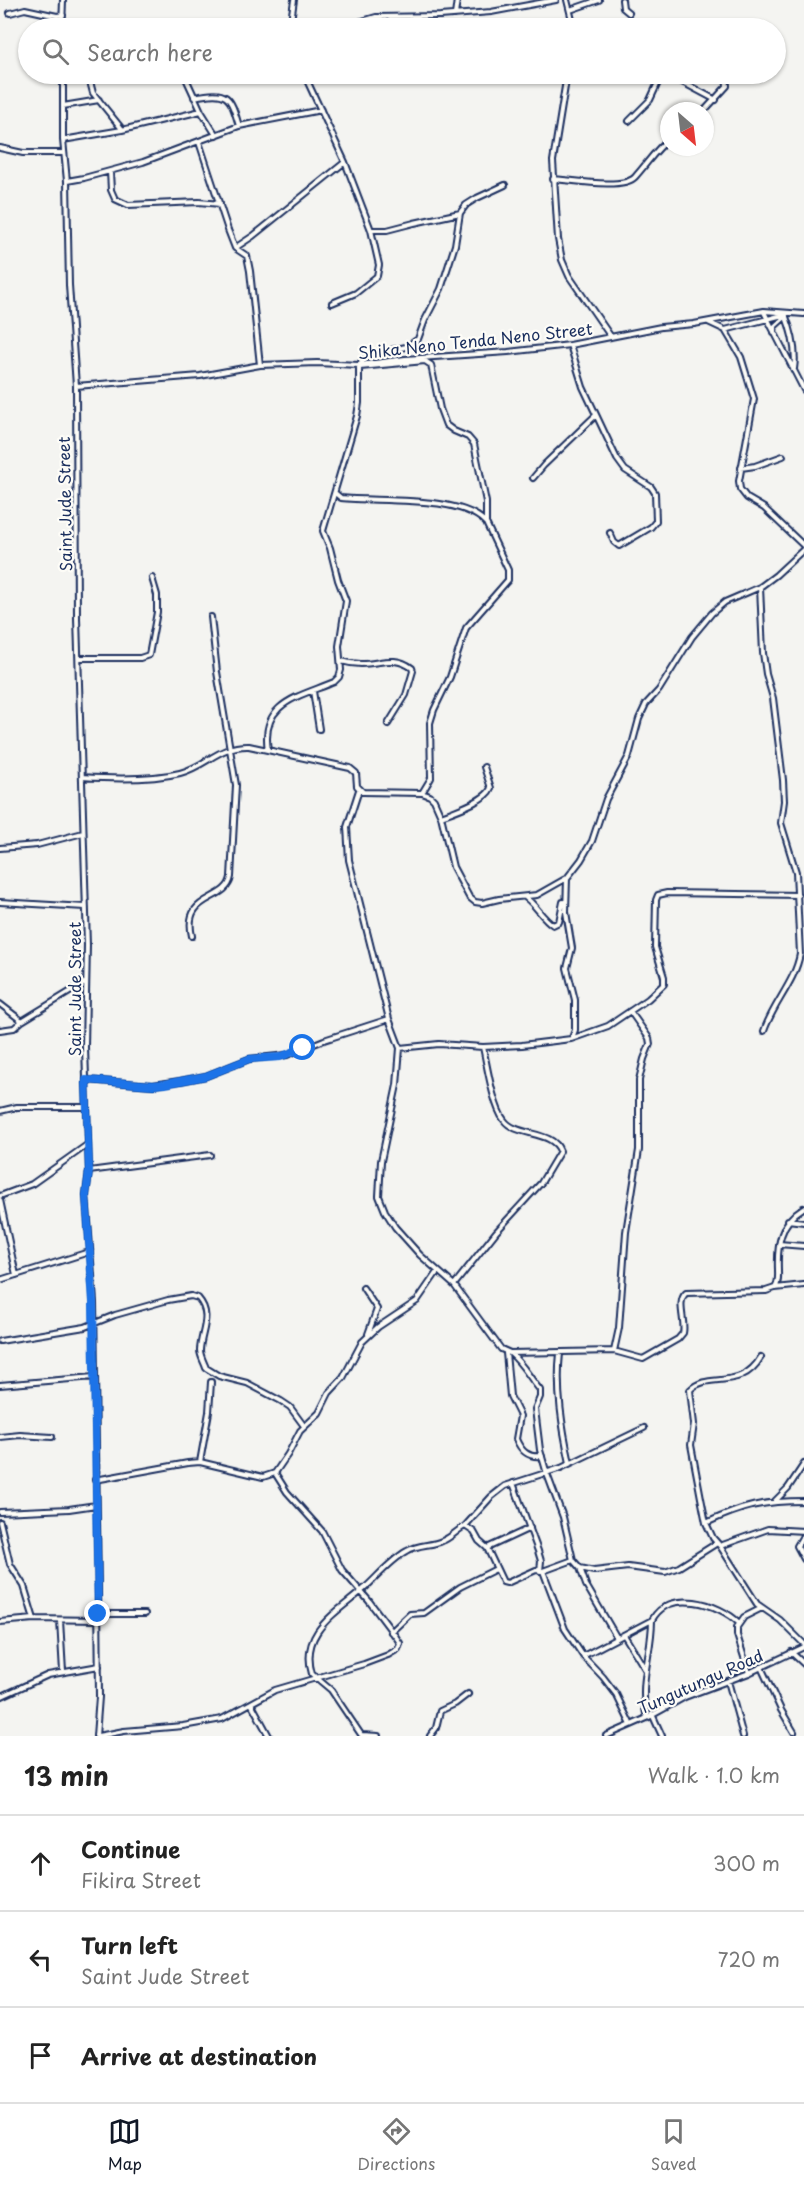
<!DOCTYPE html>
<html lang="en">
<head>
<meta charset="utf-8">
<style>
	:root { --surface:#fff; --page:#f6f6f6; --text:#222; --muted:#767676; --line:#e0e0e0; --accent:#111827 }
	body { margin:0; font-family:"Playpen Sans",sans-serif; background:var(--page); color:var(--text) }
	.compass { position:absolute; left:660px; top:102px; width:54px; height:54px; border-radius:50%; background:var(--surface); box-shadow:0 2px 4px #0004; rotate:152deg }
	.stop { position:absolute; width:18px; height:18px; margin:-14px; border:4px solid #1a73e8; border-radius:50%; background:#fff }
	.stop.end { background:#1a73e8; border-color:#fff; box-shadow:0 2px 6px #0008 }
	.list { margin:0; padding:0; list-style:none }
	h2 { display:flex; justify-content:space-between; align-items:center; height:78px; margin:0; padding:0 24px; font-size:26px }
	h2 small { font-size:20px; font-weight:400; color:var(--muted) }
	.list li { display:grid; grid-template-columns:39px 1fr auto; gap:18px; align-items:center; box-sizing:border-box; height:96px; padding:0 24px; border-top:2px solid var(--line) }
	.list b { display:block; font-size:22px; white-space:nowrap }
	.list p { margin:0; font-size:20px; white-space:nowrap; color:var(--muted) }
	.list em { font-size:20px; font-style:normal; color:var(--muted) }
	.icon { flex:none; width:33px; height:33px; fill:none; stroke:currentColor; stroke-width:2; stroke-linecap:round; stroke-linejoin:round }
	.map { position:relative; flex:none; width:804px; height:1736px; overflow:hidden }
	.search { position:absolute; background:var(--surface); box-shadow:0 2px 4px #0004; left:18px; right:18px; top:18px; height:66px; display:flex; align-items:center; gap:15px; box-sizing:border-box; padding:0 21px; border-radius:33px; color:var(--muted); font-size:22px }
	.sheet { height:366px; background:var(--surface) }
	nav { display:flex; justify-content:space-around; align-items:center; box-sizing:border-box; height:84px; border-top:2px solid var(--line); background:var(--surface); font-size:16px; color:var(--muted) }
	nav a { display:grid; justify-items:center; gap:3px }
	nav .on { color:var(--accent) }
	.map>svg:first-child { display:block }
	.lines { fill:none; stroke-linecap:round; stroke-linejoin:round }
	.minor-casing { stroke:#1b2f5e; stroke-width:8 }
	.minor { stroke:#fdfcf7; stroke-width:4 }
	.route { stroke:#1a73e8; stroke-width:8 }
	.labels { text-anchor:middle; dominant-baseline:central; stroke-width:4.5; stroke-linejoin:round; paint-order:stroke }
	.street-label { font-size:16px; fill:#1b2f5e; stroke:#fdfcf7 }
</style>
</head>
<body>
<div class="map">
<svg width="804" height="1736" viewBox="0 0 804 1736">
	<rect width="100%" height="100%" fill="#f4f4f1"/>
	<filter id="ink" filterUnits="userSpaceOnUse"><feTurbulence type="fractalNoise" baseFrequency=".0167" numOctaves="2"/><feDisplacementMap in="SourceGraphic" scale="12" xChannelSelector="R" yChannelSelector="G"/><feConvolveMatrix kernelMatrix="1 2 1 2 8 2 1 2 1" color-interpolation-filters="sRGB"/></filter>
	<g filter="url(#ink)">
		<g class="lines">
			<g class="minor-casing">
				<path id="minor" d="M 567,0 L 574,28
					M 622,0 L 623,8 L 629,13
					M 570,10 L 599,0
					M 10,13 L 25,9 L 57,16 L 63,15
					M 455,15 L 457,0
					M 62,28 L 63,0
					M 290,28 L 294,0
					M 338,28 L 376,17 L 440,16 L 491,12 L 556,0
					M 63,74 L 63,140 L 67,181 L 69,285 L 76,386 L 77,618 L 87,945 L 85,1047 L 89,1171 L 86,1195 L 94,1302 L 98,1594 L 99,1697 L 96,1736
					M 88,74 L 93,93 L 122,129
					M 184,74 L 201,111 L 216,135
					M 304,74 L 345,162 L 371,230 L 387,230 L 414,223 L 460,213
					M 567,74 L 553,161 L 558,239 L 562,260 L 569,276 L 611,337
					M 667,74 L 716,100
					M 194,97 C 228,90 230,95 239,126
					M 63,106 L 99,100
					M 704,111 L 727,86 L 726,74
					M 629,121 L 650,100 L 662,74
					M 63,140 L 122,130 L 201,111
					M 199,142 L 228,230 L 235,248 L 247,256 L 250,271 L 260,365
					M 0,148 L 23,153 L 64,153
					M 110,172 L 111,190 L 115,199 L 128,205 L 199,202 L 220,204
					M 553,179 C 571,180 623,190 635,177 C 647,164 655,150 669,139
					M 67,181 L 84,178 L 143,162 L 239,126 L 321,110
					M 235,248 L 253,236 L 345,162
					M 332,303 L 356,293 L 377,276 L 379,265 L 371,230
					M 764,312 L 804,390
					M 785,314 C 792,332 797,350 794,369
					M 708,322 L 725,330 L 741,357 L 754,399 L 739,481 L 740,489 L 747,498 L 764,508 L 804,546
					M 725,330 L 783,315
					M 774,332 L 775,326 L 786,316
					M 570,345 L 583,387 L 617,459 L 625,470 L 651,487 L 655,493 L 656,521 L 651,527 L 619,546 L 614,542 L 610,533
					M 360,367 L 425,361 L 431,365 L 440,409 L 446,425 L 454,431 L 468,437 L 474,444 L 486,502 L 486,523 L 508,570 L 508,580 L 466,628 L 450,677 L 434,710 L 430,723 L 431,778 L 422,793
					M 76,386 L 200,376 L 260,365 L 317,363 L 359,365 L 405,359 L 508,352 L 570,345 L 661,327 L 694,324 L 764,311 L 804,314
					M 741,468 L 755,466 L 783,456
					M 533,478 L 544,465 L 595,416
					M 335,493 L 341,498 C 379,502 459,495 485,522
					M 760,587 L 763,653 L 766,674 L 773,698 L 783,780 L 784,801 L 781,823 L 796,872 L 800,954 C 795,982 773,1004 764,1031
					M 79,658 L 140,658 L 149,655 L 157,612 L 157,595 L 152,578
					M 341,661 C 348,663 354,664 361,664 C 380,664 394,655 412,668 L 413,671 L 406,695 L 388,724
					M 313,691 L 319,729
					M 268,750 C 260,702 299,697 334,682 L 339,677 L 341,670 L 339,646 L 346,601 L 338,580 L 330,548 L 323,531 L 357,416 L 359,403 L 359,365 L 362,361 L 372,354 L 406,347 L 418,339 L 425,320 L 441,289 L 455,245 L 460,213 L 466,205 L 477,198 L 505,185
					M 82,777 C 112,779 151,780 180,773 C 207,766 219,745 249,746 L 350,768 L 356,773 L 357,786 L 363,792 L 422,793 L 430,796 L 434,800 L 441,816 L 453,867 L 469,897 L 475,902 L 482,903 L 499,899 L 537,895 L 567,878 L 581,860 L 592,841 L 606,799 L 629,756 L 639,719 L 646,704 L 659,690 L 692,637 L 712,613 L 725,602 L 760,587 L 776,575 L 804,549
					M 359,790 L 347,827 L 349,860 L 389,1019 L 400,1048 L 397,1085 L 381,1161 L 379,1196 L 385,1211 L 395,1227 L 420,1255 L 454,1285 L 501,1349 L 510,1353 L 614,1351 L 643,1359 L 678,1339 L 683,1333 C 686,1321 676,1302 686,1293 L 766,1291 L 775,1288 C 779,1282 778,1277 778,1270 C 777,1245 780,1222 803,1208
					M 441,816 C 454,811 486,801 491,788 L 484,767
					M 0,848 L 37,845 L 83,833
					M 567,878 L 566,912 L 572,948 L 567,968 L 575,1000 L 575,1030 L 572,1038
					M 526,898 C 536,905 542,918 553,925 L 559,922 L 563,902
					M 0,902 L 85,907
					M 192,936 C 182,893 227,903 231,877 L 236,785 L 217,672 L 211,617
					M 0,1004 L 22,1021
					M 0,1030 L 14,1028 L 22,1021 L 86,982
					M 400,1048 L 439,1044 L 483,1047 L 522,1045 L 571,1039 L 608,1026 L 648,999 L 664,984 L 664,977 L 655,947 L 656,900 L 658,895 L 667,893 L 798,895
					M 86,1080 L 153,1085 L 180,1081 L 206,1076 L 249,1059 L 287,1055 L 324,1040 L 389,1019
					M 0,1111 L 17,1107 L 87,1107
					M 89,1171 L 210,1155
					M 0,1196 L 32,1184 L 87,1145
					M 0,1200 L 16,1275
					M 788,1220 L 804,1222
					M 779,1244 L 804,1246
					M 0,1280 L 89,1252
					M 454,1285 L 496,1232 L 541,1183 L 560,1151 C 553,1130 516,1137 504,1120 C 493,1106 487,1065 483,1047
					M 363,1288 L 377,1309 L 368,1334
					M 775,1288 L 804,1285
					M 0,1341 L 85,1327 L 115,1315 L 168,1300 L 191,1296 L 198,1298 C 213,1315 201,1331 200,1350 C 200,1356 204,1362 206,1368 L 219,1376 L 247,1383 L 281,1401 L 290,1407 L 304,1426
					M 614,1351 L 619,1328 L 626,1232 L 639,1150 L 639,1080 L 644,1059 L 650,1044 L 649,1038 L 630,1011
					M 506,1353 L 510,1396 L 520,1416 L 516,1439 C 521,1451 528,1458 542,1456
					M 560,1353 C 556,1390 562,1427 570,1463
					M 761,1357 C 741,1392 708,1371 690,1390 L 694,1424 L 691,1445 L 701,1498 L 706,1523 L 713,1538 L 720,1546 L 757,1604 L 780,1620 L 804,1644
					M 0,1385 L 94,1377
					M 0,1437 L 20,1435 L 52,1437
					M 200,1462 L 209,1412 L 211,1382
					M 95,1480 L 188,1463 L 200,1462 L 263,1477 L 275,1473 L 288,1454 L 300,1431 L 319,1413 L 329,1393 L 343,1378 L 362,1342 L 378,1327 L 417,1301 L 437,1272
					M 513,1483 L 538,1551 L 541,1561 L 540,1571
					M 775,1501 L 788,1488 L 804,1464
					M 0,1512 L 69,1509 L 96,1505
					M 0,1522 L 10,1564 L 24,1586 L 34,1619
					M 706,1523 C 743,1506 763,1501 804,1501
					M 465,1526 L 491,1497 L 505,1486 L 561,1468 L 644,1428
					M 804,1534 L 797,1546 L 804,1559
					M 720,1546 L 768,1529 L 804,1531
					M 487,1548 L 530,1528
					M 573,1560 L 580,1568 L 586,1585 L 617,1638
					M 580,1568 L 594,1571 L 628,1567 L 665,1572 L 679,1567 L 717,1543
					M 543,1571 L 565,1629 L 583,1656 L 603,1677 L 616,1694 L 631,1725
					M 98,1614 L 145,1614
					M 60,1620 L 63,1672
					M 0,1622 L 34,1619 L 97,1620
					M 391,1632 L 410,1614 L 424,1613 L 460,1587 L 496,1569
					M 624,1635 L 645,1669
					M 791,1652 L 804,1664
					M 583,1656 L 652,1620
					M 761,1667 L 781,1710 L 794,1732
					M 749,1673 L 737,1635 L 737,1627 L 744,1617 L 762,1608
					M 728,1681 L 743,1736
					M 0,1697 L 48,1675 L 99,1666
					M 251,1703 L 269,1736
					M 652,1714 L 662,1736
					M 647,1718 C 638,1684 652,1653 652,1620 C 669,1588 719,1603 739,1623
					M 362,1735 L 378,1736
					M 98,1736 L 124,1731 L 183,1726 L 222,1719 L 275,1690 L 364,1664 L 388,1655 L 398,1649 L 400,1643 L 396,1637 L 369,1601 L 342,1570 L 322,1531 L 287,1492 L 275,1473
					M 362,1736 L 331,1690 L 312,1674 C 299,1630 339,1612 366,1587 C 379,1575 391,1560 407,1551 C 418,1544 431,1546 442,1541 C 451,1538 457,1530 465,1526 L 474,1532 L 479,1541 L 487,1548 L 503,1582 L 507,1583 L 536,1570 L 543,1571 L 573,1560 L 563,1517 L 547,1474 L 540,1450 L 535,1409 L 540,1397 L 540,1390 C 529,1377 523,1364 510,1353
					M 430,1736 L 436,1728 L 440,1711 L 455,1704 L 468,1694
					M 606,1736 L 647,1718 L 685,1697 L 749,1673 L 804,1647"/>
			</g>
			<use href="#minor" class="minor"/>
		</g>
	</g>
	<g class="lines" filter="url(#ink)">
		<path class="route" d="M 98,1614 L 93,1302 L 86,1195 L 89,1171 L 86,1080 L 153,1085 L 165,1084 L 206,1076 L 249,1059 L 280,1057 L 303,1048"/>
	</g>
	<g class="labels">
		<g class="street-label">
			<text transform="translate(475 340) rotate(-6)">Shika Neno Tenda Neno Street</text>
			<text transform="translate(64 504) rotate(-91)">Saint Jude Street</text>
			<text transform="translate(74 989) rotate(-90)">Saint Jude Street</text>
			<text transform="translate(700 1681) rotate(-24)">Tungutungu Road</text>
		</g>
	</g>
</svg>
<svg class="compass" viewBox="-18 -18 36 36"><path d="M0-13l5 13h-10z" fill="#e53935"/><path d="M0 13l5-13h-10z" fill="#767676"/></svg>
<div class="stop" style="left:303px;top:1048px"></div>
<div class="stop end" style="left:98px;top:1614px"></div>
<div class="search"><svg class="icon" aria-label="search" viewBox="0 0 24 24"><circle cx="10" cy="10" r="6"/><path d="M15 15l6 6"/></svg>Search here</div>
</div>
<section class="sheet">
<h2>13 min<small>Walk · 1.0 km</small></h2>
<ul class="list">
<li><svg class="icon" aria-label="ahead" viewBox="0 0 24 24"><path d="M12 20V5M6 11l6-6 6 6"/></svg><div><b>Continue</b><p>Fikira Street</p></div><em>300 m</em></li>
<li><svg class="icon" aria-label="left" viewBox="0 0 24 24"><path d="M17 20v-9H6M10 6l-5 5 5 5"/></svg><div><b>Turn left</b><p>Saint Jude Street</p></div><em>720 m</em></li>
<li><svg class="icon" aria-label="arrive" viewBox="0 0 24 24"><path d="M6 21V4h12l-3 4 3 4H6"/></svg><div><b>Arrive at destination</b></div></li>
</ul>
</section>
<nav>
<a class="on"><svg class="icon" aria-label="map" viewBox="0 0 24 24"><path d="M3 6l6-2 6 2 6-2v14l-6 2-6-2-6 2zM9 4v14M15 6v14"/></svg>Map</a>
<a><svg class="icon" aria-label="directions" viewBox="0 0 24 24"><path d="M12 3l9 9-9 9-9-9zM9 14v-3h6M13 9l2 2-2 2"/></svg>Directions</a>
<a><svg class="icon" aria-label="saved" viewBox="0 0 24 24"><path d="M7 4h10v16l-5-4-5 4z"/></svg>Saved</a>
</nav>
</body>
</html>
